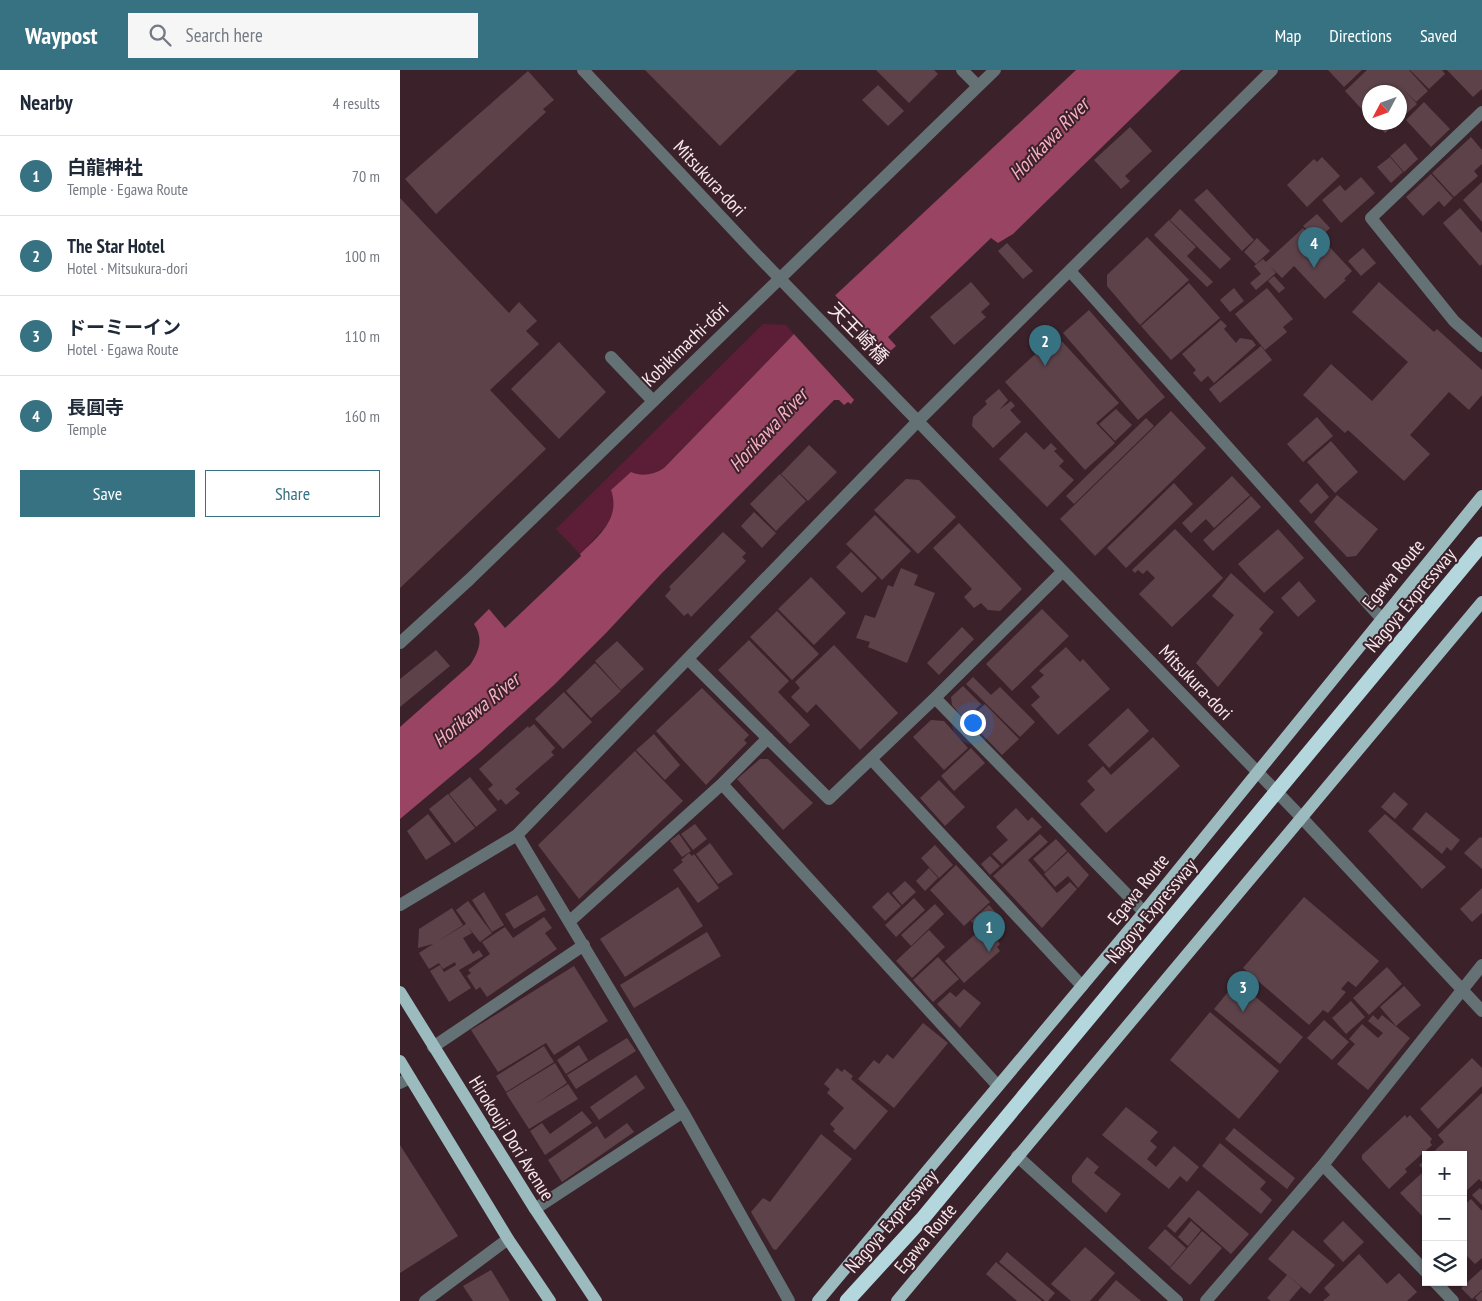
<!DOCTYPE html>
<html lang="en">
<head>
<meta charset="utf-8">
<style>
	:root { --surface:#fff; --page:#f6f6f7; --text:#1f2937; --muted:#747a83; --line:#e0e1e3; --accent:#367281 }
	body { margin:0; font-family:"PT Sans Narrow","Noto Sans JP",sans-serif; background:var(--page); color:var(--text) }
	.controls { position:absolute; right:15px; bottom:15px; display:grid; overflow:hidden; border-radius:0px; box-shadow:0 1px 4px #0004 }
	.controls button { width:45px; height:45px; display:grid; place-items:center; padding:0; border:0; border-bottom:1px solid var(--line); background:var(--surface); color:var(--text); font:25px sans-serif }
	.compass { position:absolute; left:962px; top:15px; width:45px; height:45px; border-radius:50%; background:var(--surface); box-shadow:0 1px 4px #0004; rotate:229deg }
	.you { position:absolute; left:572px; top:652px; width:18px; height:18px; margin:-12px; border:4px solid #fff; border-radius:50%; background:#1a73e8; box-shadow:0 0 0 8px #1a73e833 }
	.badge { display:grid; place-items:center; width:32px; height:32px; border-radius:50%; background:var(--accent); color:#fff; font-size:16px; font-weight:700 }
	.pin { position:absolute; translate:-50% -41px; filter:drop-shadow(0 1px 2px #0008) }
	.pin::after { content:''; position:absolute; top:26px; width:18px; height:15px; background:inherit; clip-path:polygon(0 0,100% 0,50% 100%) }
	.list { margin:0; padding:0; list-style:none }
	h2 { display:flex; justify-content:space-between; align-items:center; height:65px; margin:0; padding:0 20px; font-size:21px }
	h2 small { font-size:16px; font-weight:400; color:var(--muted) }
	.list li { display:grid; grid-template-columns:32px 1fr auto; gap:15px; align-items:center; box-sizing:border-box; height:80px; padding:0 20px; border-top:1px solid var(--line) }
	.list b { display:block; font-size:19px; white-space:nowrap }
	.list p { margin:0; font-size:16px; white-space:nowrap; color:var(--muted) }
	.list em { font-size:16px; font-style:normal; color:var(--muted) }
	.actions { display:flex; gap:10px; padding:15px 20px }
	.actions a { flex:1; padding:11px 0; border:1px solid var(--accent); border-radius:0px; text-align:center; font-size:18px; color:var(--accent) }
	.actions .main { background:var(--accent); color:#fff }
	.icon { flex:none; width:28px; height:28px; fill:none; stroke:currentColor; stroke-width:2; stroke-linecap:round; stroke-linejoin:round }
	.map { position:relative; flex:none; width:1082px; height:1231px; overflow:hidden }
	header { display:flex; align-items:center; gap:30px; box-sizing:border-box; height:70px; padding:0 25px; background:var(--accent); color:#fff }
	header strong { font-size:24px }
	nav { display:flex; gap:28px; margin-inline-start:auto; font-size:18px }
	.search { width:350px; height:45px; background:var(--page); display:flex; align-items:center; gap:12px; box-sizing:border-box; padding:0 18px; border-radius:0px; color:var(--muted); font-size:19px }
	main { display:flex }
	aside { flex:1; background:var(--surface) }
	.map>svg:first-child { display:block }
	.green { fill:#5c1e36 }
	.water { fill:#984462 }
	.pier { fill:#3b222a }
	.building { fill:#5d424a }
	.lines { fill:none; stroke-linecap:round; stroke-linejoin:round }
	.minor { stroke:#647275; stroke-width:12 }
	.major { stroke:#9cbbbf; stroke-width:12 }
	.highway-bridge { stroke:#b3d7dc; stroke-width:15 }
	.labels { text-anchor:middle; dominant-baseline:central; stroke-width:4; stroke-linejoin:round; paint-order:stroke }
	.street-label { font-size:19px; fill:#f7e6eb; stroke:#3b222a }
	.water-label { font-size:20px; font-style:italic; fill:#f7afc4; stroke:#3b222a }
</style>
</head>
<body>
<header>
<strong>Waypost</strong>
<div class="search"><svg class="icon" aria-label="search" viewBox="0 0 24 24"><circle cx="10" cy="10" r="6"/><path d="M15 15l6 6"/></svg>Search here</div>
<nav><a>Map</a><a>Directions</a><a>Saved</a></nav>
</header>
<main>
<aside>
<h2>Nearby<small>4 results</small></h2>
<ul class="list">
<li><span class="badge">1</span><div><b>白龍神社</b><p>Temple · Egawa Route</p></div><em>70 m</em></li>
<li><span class="badge">2</span><div><b>The Star Hotel</b><p>Hotel · Mitsukura-dori</p></div><em>100 m</em></li>
<li><span class="badge">3</span><div><b>ドーミーイン</b><p>Hotel · Egawa Route</p></div><em>110 m</em></li>
<li><span class="badge">4</span><div><b>長圓寺</b><p>Temple</p></div><em>160 m</em></li>
</ul>
<div class="actions"><a class="main">Save</a><a>Share</a></div>
</aside>
<div class="map">
<svg width="1082" height="1231" viewBox="0 0 1082 1231">
	<rect width="100%" height="100%" fill="#3b222a"/>
	<path class="green" d="M 363,254 L 386,255 L 394,264 L 264,398 L 249,405 L 238,405 L 215,431 L 214,443 L 208,454 L 180,484 L 156,459 Z"/>
	<path class="water" d="M 676,0 L 781,0 L 613,164 L 598,173 L 591,168 L 488,267 L 496,276 L 488,283 L 451,334 L 448,332 L 444,335 L 439,330 L 434,330 L 261,504 L 207,562 L 154,615 L 80,682 L 0,749 L 0,657 L 70,595 C 79,581 84,569 74,554 L 89,539 L 105,558 L 181,486 L 180,484 C 199,466 221,448 211,420 L 231,402 C 242,407 253,405 264,398 L 394,264 Z"/>
	<path class="pier" d="M 434,224 L 489,286 L 456,332 L 392,262 Z"/>
	<path class="building" d="M 245,0 L 397,0 L 320,76 Z
		M 476,0 L 534,0 L 538,4 L 509,33 Z
		M 928,0 L 962,0 L 944,17 Z
		M 967,0 L 1009,0 L 1028,21 L 1016,32 L 1001,17 L 1017,34 L 999,50 L 999,22 L 969,22 L 969,47 L 945,21 Z
		M 1010,0 L 1042,0 L 1045,4 L 1029,19 Z
		M 1047,0 L 1082,0 L 1082,19 L 1073,27 Z
		M 128,1 L 154,30 L 143,39 L 146,42 L 36,144 L 5,109 Z
		M 478,15 L 504,41 L 488,56 L 462,30 Z
		M 1024,32 L 1050,59 L 1031,77 L 1006,50 Z
		M 975,52 L 997,52 L 985,63 Z
		M 730,57 L 752,81 L 725,106 L 730,111 L 721,119 L 694,90 Z
		M 1071,67 L 1082,80 L 1082,94 L 1074,101 L 1078,106 L 1054,127 L 1032,103 Z
		M 1005,73 L 1018,89 L 1004,102 L 990,86 Z
		M 922,87 L 940,106 L 907,137 L 887,115 L 914,89 L 917,92 Z
		M 990,87 L 1003,102 L 991,113 L 977,97 Z
		M 1031,104 L 1053,128 L 1044,137 L 1039,131 L 1023,146 L 1006,127 Z
		M 961,107 L 975,123 L 941,153 L 922,130 L 940,115 L 945,121 Z
		M 1082,112 L 1082,152 L 1063,130 Z
		M 807,119 L 854,170 L 842,181 L 794,130 Z
		M 0,128 L 109,243 L 119,232 L 137,251 L 126,261 L 139,274 L 90,320 L 146,379 L 0,518 Z
		M 1060,138 L 1082,163 L 1082,194 L 1080,196 L 1043,153 Z
		M 780,139 L 831,189 L 820,199 L 770,150 Z
		M 917,144 L 930,158 L 917,170 L 903,156 Z
		M 769,150 L 796,177 L 787,186 L 813,212 L 807,217 L 754,165 Z
		M 903,158 L 917,174 L 915,178 L 923,170 L 952,201 L 944,209 L 946,210 L 925,229 L 894,196 L 882,208 L 870,196 L 876,203 L 856,220 L 850,213 L 861,204 L 854,196 L 863,189 L 866,192 Z
		M 747,167 L 789,210 L 740,255 L 707,216 L 707,205 Z
		M 857,168 L 870,181 L 856,194 L 844,182 Z
		M 607,173 L 633,201 L 623,209 L 598,181 Z
		M 963,178 L 976,193 L 961,206 L 948,191 Z
		M 874,206 L 885,218 L 879,223 L 868,211 Z
		M 571,212 L 590,234 L 581,242 L 586,247 L 554,275 L 530,247 Z
		M 979,212 L 1034,262 L 1037,259 L 1082,300 L 1082,325 L 1069,340 L 1049,322 L 1010,365 L 1030,384 L 1004,411 L 948,360 L 945,363 L 903,325 L 931,294 L 972,331 L 1008,292 L 952,242 Z
		M 789,213 L 820,248 L 771,290 L 741,256 Z
		M 834,218 L 844,231 L 830,242 L 820,230 Z
		M 867,218 L 893,249 L 883,257 L 887,262 L 865,280 L 835,244 Z
		M 689,240 L 765,327 L 738,350 L 663,263 Z
		M 821,250 L 827,256 L 824,259 L 836,273 L 840,268 L 852,270 L 856,275 L 814,313 L 808,306 L 801,312 L 793,303 L 796,300 L 782,284 Z
		M 656,265 L 719,333 L 696,353 L 715,373 L 685,400 L 605,312 Z
		M 159,272 L 206,322 L 159,369 L 111,319 Z
		M 861,276 L 872,290 L 820,333 L 809,319 Z
		M 599,319 L 608,330 L 599,340 L 611,331 L 615,336 L 610,340 L 621,352 L 593,378 L 572,356 L 573,347 L 587,334 L 585,331 Z
		M 716,339 L 732,355 L 715,371 L 699,354 Z
		M 771,341 L 806,378 L 695,486 L 660,449 Z
		M 917,347 L 933,366 L 903,392 L 887,374 Z
		M 746,348 L 754,356 L 674,434 L 666,426 Z
		M 626,362 L 644,380 L 651,373 L 657,379 L 654,381 L 664,391 L 659,396 L 674,410 L 647,437 L 599,389 Z
		M 931,371 L 958,402 L 935,423 L 907,392 Z
		M 409,375 L 437,402 L 408,431 L 381,404 Z
		M 380,404 L 406,431 L 376,461 L 350,434 Z
		M 832,406 L 850,425 L 814,458 L 806,449 L 791,463 L 782,453 Z
		M 506,409 L 519,410 L 556,447 L 518,484 L 474,440 Z
		M 774,413 L 793,434 L 726,498 L 707,478 Z
		M 917,413 L 929,427 L 911,444 L 899,431 Z
		M 937,425 L 978,459 L 956,486 L 947,487 L 914,452 Z
		M 851,426 L 861,437 L 813,481 L 803,470 Z
		M 354,442 L 376,463 L 362,478 L 341,456 Z
		M 475,445 L 511,481 L 482,510 L 446,474 Z
		M 559,453 L 622,519 L 600,541 L 588,540 L 581,533 L 574,538 L 564,527 L 572,519 L 533,478 Z
		M 775,459 L 823,508 L 772,557 L 739,524 L 755,508 L 747,500 L 743,504 L 738,500 L 735,503 L 732,500 Z
		M 878,459 L 904,488 L 864,523 L 838,494 Z
		M 323,462 L 346,483 L 342,487 L 346,491 L 291,547 L 288,543 L 284,546 L 265,526 L 271,519 L 269,517 Z
		M 451,482 L 477,508 L 462,523 L 436,497 Z
		M 501,498 L 518,505 L 514,515 L 535,523 L 507,593 L 468,577 L 470,572 L 456,568 L 465,545 L 475,548 L 488,515 L 493,517 Z
		M 831,503 L 874,542 L 859,559 L 863,563 L 818,617 L 796,593 L 834,545 L 812,526 Z
		M 411,507 L 446,543 L 414,575 L 378,539 Z
		M 899,511 L 916,531 L 898,547 L 881,528 Z
		M 642,539 L 669,566 L 612,621 L 586,594 Z
		M 377,541 L 419,584 L 392,610 L 350,567 Z
		M 562,557 L 574,569 L 539,605 L 527,593 Z
		M 349,570 L 389,611 L 378,622 L 410,655 L 390,674 L 318,600 Z
		M 217,571 L 244,599 L 221,620 L 195,591 Z
		M 434,575 L 498,643 L 460,680 L 416,634 L 407,643 L 391,627 L 400,618 L 395,612 Z
		M 666,577 L 680,592 L 683,589 L 710,619 L 658,665 L 631,635 L 640,627 L 631,617 L 644,605 L 639,601 Z
		M 36,580 L 50,596 L 0,637 L 0,609 Z
		M 195,593 L 221,621 L 191,648 L 166,621 Z
		M 573,607 L 591,625 L 600,617 L 635,652 L 620,667 L 566,614 Z
		M 563,616 L 581,634 L 565,650 L 552,635 L 551,627 Z
		M 302,618 L 349,665 L 344,670 L 347,673 L 306,715 L 256,661 Z
		M 164,622 L 192,652 L 163,679 L 135,649 Z
		M 585,634 L 619,669 L 602,685 L 568,650 Z
		M 728,638 L 749,661 L 709,698 L 688,675 Z
		M 531,650 L 544,651 L 568,678 L 544,700 L 513,667 Z
		M 134,654 L 155,678 L 151,682 L 154,685 L 115,719 L 120,723 L 106,735 L 101,729 L 98,731 L 88,719 L 93,715 L 79,699 L 128,656 L 129,658 Z
		M 254,664 L 280,695 L 265,710 L 236,680 Z
		M 753,667 L 780,696 L 706,763 L 680,734 L 695,720 L 687,711 L 703,696 L 711,705 Z
		M 571,678 L 585,693 L 554,721 L 541,706 Z
		M 235,681 L 283,731 L 179,829 L 138,775 Z
		M 360,689 L 368,689 L 413,733 L 383,760 L 337,709 Z
		M 70,707 L 97,740 L 76,757 L 49,724 Z
		M 539,710 L 565,737 L 545,756 L 520,728 Z
		M 994,722 L 1008,734 L 995,749 L 981,737 Z
		M 48,724 L 75,758 L 55,773 L 29,739 Z
		M 616,738 L 628,751 L 632,747 L 642,757 L 602,794 L 592,784 L 608,770 L 596,757 Z
		M 1026,742 L 1060,770 L 1051,781 L 1047,777 L 1042,784 L 1012,759 Z
		M 28,744 L 51,774 L 26,790 L 7,761 Z
		M 985,744 L 1046,797 L 1022,819 L 968,761 Z
		M 295,754 L 307,769 L 293,780 L 281,764 Z
		M 279,764 L 291,781 L 282,787 L 270,771 Z
		M 640,764 L 648,772 L 628,790 L 657,823 L 670,812 L 677,819 L 642,858 L 593,806 Z
		M 1080,767 L 1082,768 L 1082,799 L 1064,783 Z
		M 656,769 L 667,781 L 645,802 L 633,789 Z
		M 310,773 L 333,804 L 318,814 L 296,784 Z
		M 535,775 L 553,795 L 539,808 L 521,788 Z
		M 668,782 L 689,805 L 678,818 L 668,806 L 655,817 L 644,804 Z
		M 289,783 L 292,786 L 294,784 L 319,818 L 298,833 L 273,800 L 283,792 L 281,790 Z
		M 590,786 L 600,796 L 590,805 L 581,794 Z
		M 556,795 L 590,832 L 564,856 L 530,820 Z
		M 529,798 L 538,808 L 525,821 L 516,811 Z
		M 505,811 L 516,822 L 502,835 L 492,823 Z
		M 278,817 L 303,856 L 225,907 L 200,869 Z
		M 1082,818 L 1082,843 L 1072,852 L 1060,839 Z
		M 84,822 L 104,855 L 92,862 L 72,830 Z
		M 488,822 L 501,836 L 485,851 L 472,837 Z
		M 137,825 L 146,840 L 114,859 L 105,844 Z
		M 904,827 L 979,891 L 956,917 L 948,911 L 941,919 L 946,922 L 928,943 L 923,940 L 909,955 L 843,898 Z
		M 514,828 L 525,840 L 496,867 L 485,855 Z
		M 68,831 L 92,863 L 80,872 L 68,857 L 72,863 L 63,868 L 73,884 L 79,880 L 83,886 L 59,900 L 71,918 L 49,932 L 30,901 L 40,895 L 44,902 L 56,895 L 55,892 L 43,899 L 39,893 L 29,899 L 19,883 L 33,874 L 18,878 L 19,859 L 52,838 L 63,855 L 37,872 L 66,854 L 56,840 Z
		M 535,834 L 544,844 L 511,876 L 501,865 Z
		M 589,835 L 595,842 L 578,858 L 571,851 Z
		M 144,847 L 152,858 L 145,863 L 157,879 L 87,927 L 80,917 L 76,920 L 67,906 L 71,903 L 68,900 L 90,884 L 82,872 L 105,857 L 113,868 Z
		M 581,859 L 584,863 L 588,860 L 600,874 L 597,877 L 600,881 L 564,913 L 545,891 Z
		M 529,860 L 545,877 L 512,908 L 496,891 Z
		M 307,862 L 321,886 L 234,938 L 220,915 Z
		M 538,887 L 559,909 L 533,932 L 513,910 Z
		M 174,896 L 208,951 L 154,985 L 146,973 L 98,1002 L 71,960 Z
		M 987,897 L 1002,914 L 969,945 L 953,928 Z
		M 837,911 L 903,967 L 880,994 L 814,939 Z
		M 1004,916 L 1021,935 L 996,956 L 980,937 Z
		M 564,919 L 581,933 L 560,958 L 537,934 L 550,922 L 556,927 Z
		M 951,931 L 965,947 L 946,964 L 932,948 Z
		M 810,942 L 879,1001 L 839,1049 L 770,990 Z
		M 973,945 L 978,950 L 982,945 L 1010,968 L 968,1020 L 937,994 L 955,974 L 949,969 L 962,954 L 978,968 L 983,963 L 968,951 Z
		M 924,950 L 949,972 L 932,990 L 907,968 Z
		M 523,953 L 548,973 L 494,1038 L 458,1009 L 474,990 L 479,994 L 487,984 L 493,989 Z
		M 227,968 L 236,981 L 176,1019 L 167,1005 Z
		M 179,975 L 188,990 L 166,1004 L 157,990 Z
		M 144,976 L 154,992 L 106,1022 L 96,1006 Z
		M 1072,988 L 1082,998 L 1082,1016 L 1038,1059 L 1020,1039 Z
		M 155,993 L 167,1013 L 134,1035 L 168,1014 L 178,1029 L 129,1059 L 106,1023 Z
		M 437,998 L 442,1002 L 444,999 L 453,1006 L 451,1009 L 488,1041 L 455,1080 L 433,1061 L 435,1059 L 430,1054 L 444,1038 L 427,1023 L 430,1019 L 424,1014 Z
		M 236,1005 L 245,1018 L 199,1050 L 190,1037 Z
		M 1082,1023 L 1082,1112 L 1079,1109 L 1063,1124 L 1063,1085 L 1030,1085 L 1044,1072 L 1038,1065 Z
		M 726,1037 L 758,1062 L 750,1071 L 757,1077 L 747,1089 L 756,1097 L 774,1076 L 799,1097 L 787,1112 L 780,1106 L 769,1119 L 702,1065 Z
		M 182,1041 L 192,1053 L 145,1085 L 130,1061 L 142,1053 L 150,1064 Z
		M 1005,1045 L 1007,1048 L 1010,1045 L 1032,1069 L 1030,1072 L 1032,1075 L 1005,1099 L 1007,1102 L 989,1119 L 962,1089 L 962,1085 Z
		M 227,1053 L 234,1062 L 162,1112 L 148,1090 L 197,1056 L 205,1069 Z
		M 834,1058 L 895,1108 L 887,1119 L 825,1069 Z
		M 421,1064 L 452,1089 L 376,1180 L 373,1179 L 351,1142 L 363,1128 L 370,1132 Z
		M 820,1073 L 866,1112 L 860,1119 L 872,1130 L 861,1144 L 802,1096 Z
		M 0,1075 L 58,1166 L 0,1203 Z
		M 687,1087 L 699,1097 L 694,1103 L 721,1124 L 706,1143 L 672,1112 L 672,1106 Z
		M 1026,1089 L 1026,1102 L 1019,1095 Z
		M 1022,1103 L 1026,1108 L 1026,1150 L 1000,1123 Z
		M 1080,1118 L 1082,1120 L 1082,1135 L 1072,1125 Z
		M 798,1120 L 849,1164 L 831,1184 L 789,1147 L 775,1163 L 767,1156 Z
		M 1071,1129 L 1082,1141 L 1082,1188 L 1075,1194 L 1063,1182 L 1063,1136 Z
		M 791,1151 L 801,1160 L 788,1176 L 778,1167 Z
		M 943,1151 L 964,1172 L 943,1192 L 923,1171 Z
		M 765,1159 L 786,1178 L 770,1197 L 748,1178 Z
		M 893,1160 L 935,1195 L 910,1224 L 868,1189 Z
		M 802,1161 L 822,1178 L 790,1215 L 770,1198 Z
		M 685,1177 L 715,1203 L 690,1231 L 671,1231 L 651,1214 Z
		M 607,1182 L 655,1223 L 648,1231 L 645,1231 L 599,1192 Z
		M 959,1184 L 987,1214 L 999,1203 L 1017,1222 L 1007,1231 L 923,1231 L 930,1225 L 924,1218 Z
		M 596,1192 L 642,1231 L 617,1231 L 586,1204 Z
		M 1082,1199 L 1082,1220 L 1072,1229 L 1061,1218 Z
		M 91,1200 L 110,1231 L 73,1231 L 63,1216 Z
		M 887,1205 L 901,1217 L 889,1231 L 871,1231 L 867,1228 Z
		M 716,1210 L 741,1231 L 698,1231 Z
		M 1082,1221 L 1082,1231 L 1078,1231 L 1075,1228 Z"/>
	<g class="lines">
		<path class="minor" d="M 183,0 L 356,184 L 901,747 L 1082,941
			M 562,0 L 578,16
			M 1082,42 L 971,148 L 1054,251 L 1082,276
			M 670,201 L 981,548
			M 211,287 L 253,331
			M 0,573 L 70,509 L 595,0
			M 289,590 L 429,729 L 535,628 L 663,501
			M 535,628 L 744,842
			M 472,690 L 682,916
			M 322,714 L 598,1016
			M 117,765 L 283,1042 L 389,1231
			M 0,835 L 117,765 L 518,351 L 872,0
			M 170,851 L 322,714 L 368,668
			M 33,977 L 184,875
			M 0,1013 L 10,1008
			M 617,1086 L 777,1231
			M 923,1095 L 1026,1202
			M 135,1139 L 283,1042
			M 1035,1212 L 1053,1231
			M 25,1231 L 108,1169
			M 806,1231 L 923,1095 L 1082,895"/>
		<path class="major" d="M 0,922 L 135,1139 L 196,1231
			M 0,991 L 108,1169 L 150,1231
			M 418,1231 L 744,842 L 1082,426
			M 497,1231 L 1082,532"/>
		<path class="highway-bridge" d="M 447,1231 L 523,1148 L 1082,474"/>
	</g>
	<g class="labels">
		<g class="street-label">
			<text transform="translate(310 108) rotate(47)">Mitsukura-dori</text>
			<text transform="translate(459 263) rotate(46)">天王崎橋</text>
			<text transform="translate(285 274) rotate(-44)">Kobikimachi-dōri</text>
			<text transform="translate(993 504) rotate(-50)">Egawa Route</text>
			<text transform="translate(1010 530) rotate(-50)">Nagoya Expressway</text>
			<text transform="translate(796 612) rotate(46)">Mitsukura-dori</text>
			<text transform="translate(738 819) rotate(-51)">Egawa Route</text>
			<text transform="translate(751 841) rotate(-50)">Nagoya Expressway</text>
			<text transform="translate(112 1068) rotate(58)">Hirokouji Dori Avenue</text>
			<text transform="translate(491 1151) rotate(-49)">Nagoya Expressway</text>
			<text transform="translate(525 1168) rotate(-50)">Egawa Route</text>
		</g>
		<g class="water-label">
			<text transform="translate(649 69) rotate(-46)">Horikawa River</text>
			<text transform="translate(368 360) rotate(-47)">Horikawa River</text>
			<text transform="translate(76 640) rotate(-39)">Horikawa River</text>
		</g>
	</g>
</svg>
<div class="controls">
<button>+</button>
<button>−</button>
<button><svg class="icon" aria-label="layers" viewBox="0 0 24 24"><path d="M12 4l9 5-9 5-9-5zM3 14l9 5 9-5"/></svg></button>
</div>
<svg class="compass" viewBox="-18 -18 36 36"><path d="M0-13l5 13h-10z" fill="#e53935"/><path d="M0 13l5-13h-10z" fill="#747a83"/></svg>
<div class="you"></div>
<div class="pin badge" style="left:589px;top:882px">1</div>
<div class="pin badge" style="left:645px;top:296px">2</div>
<div class="pin badge" style="left:843px;top:942px">3</div>
<div class="pin badge" style="left:914px;top:198px">4</div>
</div>
</main>
</body>
</html>
